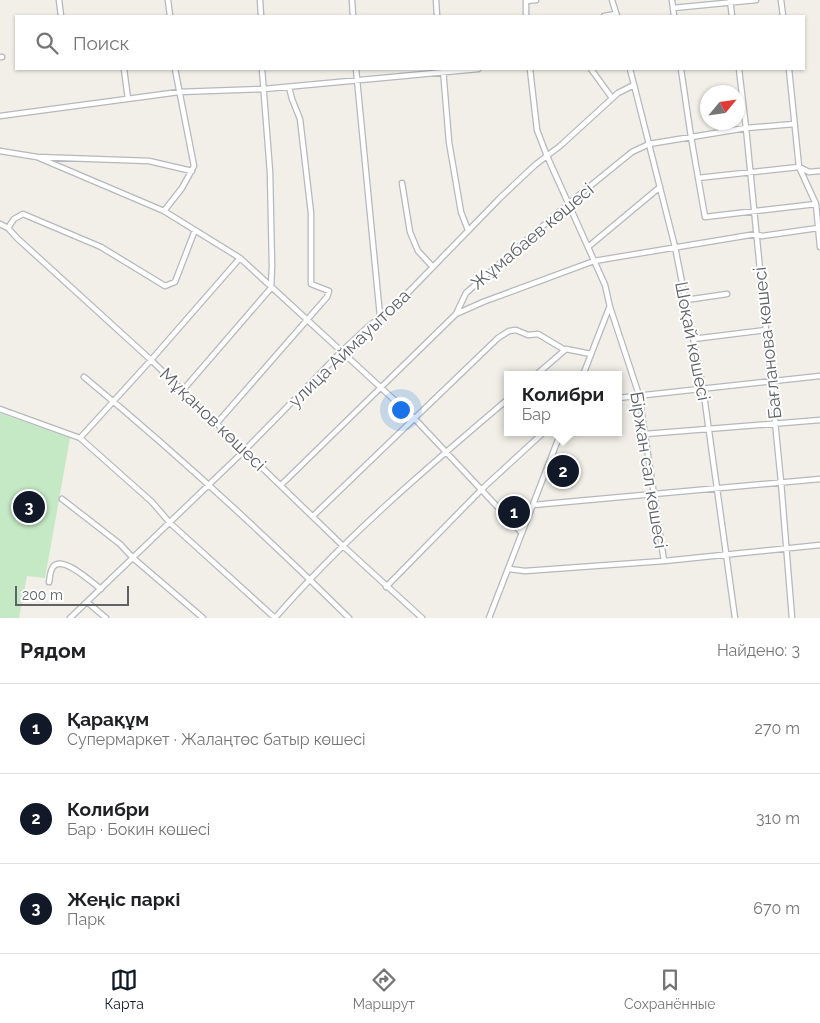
<!DOCTYPE html>
<html lang="ru">
<head>
<meta charset="utf-8">
<style>
	:root { --surface:#fff; --page:#f6f6f6; --text:#202124; --muted:#757577; --line:#e0e0e0; --accent:#111827 }
	body { margin:0; font-family:Raleway,sans-serif; background:var(--page); color:var(--text) }
	.compass { position:absolute; left:700px; top:85px; width:45px; height:45px; border-radius:50%; background:var(--surface); box-shadow:0 1px 4px #0004; rotate:61deg }
	.scale { position:absolute; left:15px; bottom:12px; width:114px; box-sizing:border-box; padding-left:5px; border:2px solid #5f6368; border-top:0; font-size:14px; line-height:18px; white-space:nowrap; color:#5f6368; -webkit-text-stroke:4px #fff; paint-order:stroke }
	.you { position:absolute; left:400px; top:409px; width:18px; height:18px; margin:-12px; border:4px solid #fff; border-radius:50%; background:#1a73e8; box-shadow:0 0 0 8px #1a73e833 }
	.badge { display:grid; place-items:center; width:32px; height:32px; border-radius:50%; background:var(--accent); color:#fff; font-size:16px; font-weight:700 }
	.pin { position:absolute; translate:-50% -50%; border:2px solid #fff; box-shadow:0 1px 5px #0006 }
	.popup { position:absolute; left:504px; top:371px; width:118px; height:65px; box-sizing:border-box; display:grid; place-content:center; border-radius:0px; background:var(--surface); filter:drop-shadow(0 1px 4px #0005); font-size:16px; white-space:nowrap; color:var(--muted) }
	.popup b { font-size:19px; color:var(--text) }
	.popup::after { content:''; position:absolute; left:50%; top:100%; margin-left:-10px; border:10px solid transparent; border-top-color:var(--surface) }
	.list { margin:0; padding:0; list-style:none }
	h2 { display:flex; justify-content:space-between; align-items:center; height:65px; margin:0; padding:0 20px; font-size:21px }
	h2 small { font-size:16px; font-weight:400; color:var(--muted) }
	.list li { display:grid; grid-template-columns:32px 1fr auto; gap:15px; align-items:center; box-sizing:border-box; height:90px; padding:0 20px; border-top:1px solid var(--line) }
	.list b { display:block; font-size:19px; white-space:nowrap }
	.list p { margin:0; font-size:16px; white-space:nowrap; color:var(--muted) }
	.list em { font-size:16px; font-style:normal; color:var(--muted) }
	.icon { flex:none; width:28px; height:28px; fill:none; stroke:currentColor; stroke-width:2; stroke-linecap:round; stroke-linejoin:round }
	.map { position:relative; flex:none; width:820px; height:618px; overflow:hidden }
	.search { position:absolute; background:var(--surface); box-shadow:0 1px 4px #0004; left:15px; right:15px; top:15px; height:55px; display:flex; align-items:center; gap:12px; box-sizing:border-box; padding:0 18px; border-radius:0px; color:var(--muted); font-size:19px }
	.sheet { height:335px; background:var(--surface) }
	nav { display:flex; justify-content:space-around; align-items:center; box-sizing:border-box; height:70px; border-top:1px solid var(--line); background:var(--surface); font-size:14px; color:var(--muted) }
	nav a { display:grid; justify-items:center; gap:2px }
	nav .on { color:var(--accent) }
	.map>svg:first-child { display:block }
	.green { fill:#c5e8c5 }
	.lines { fill:none; stroke-linecap:round; stroke-linejoin:round }
	.minor-casing { stroke:#b5b8bc; stroke-width:7 }
	.minor { stroke:#fff; stroke-width:4.5 }
	.labels { text-anchor:middle; dominant-baseline:central; stroke-width:4; stroke-linejoin:round; paint-order:stroke }
	.street-label { font-size:18px; fill:#5f6368; stroke:#fff }
</style>
</head>
<body>
<div class="map">
<svg width="820" height="618" viewBox="0 0 820 618">
	<rect width="100%" height="100%" fill="#f1efe8"/>
	<path class="green" d="M 0,413 L 70,438 L 45,578 L 27,576 L 19,618 L 0,618 Z"/>
	<g class="lines">
		<g class="minor-casing">
			<path id="minor" d="M 59,0 L 61,16
				M 168,0 L 170,16
				M 260,0 L 261,16
				M 352,0 L 353,16
				M 436,0 L 437,16
				M 526,0 L 526,16
				M 612,0 L 617,16
				M 672,0 L 674,16
				M 730,0 L 732,16
				M 781,0 L 783,16
				M 526,1 L 536,0
				M 673,8 L 756,0
				M 604,16 L 616,14
				M 0,57 L 2,57
				M 124,69 L 128,99
				M 356,69 L 380,316
				M 443,69 L 449,142 L 461,212 L 468,230
				M 530,69 L 537,130 L 547,156 L 605,285 L 610,307 L 639,395 L 664,561
				M 591,69 L 612,98
				M 630,69 L 675,247 L 703,388 L 735,618
				M 681,69 L 691,137 L 705,217 L 816,204
				M 739,69 L 746,128 L 781,482 L 792,618
				M 789,69 L 799,167 L 816,204 L 820,247
				M 0,116 L 179,92 L 264,89 L 478,69
				M 0,151 L 37,157 L 149,161 L 192,171
				M 37,157 L 164,211 L 240,258 L 415,419 L 522,533
				M 698,178 L 799,167 L 809,172 L 820,171
				M 402,183 L 410,232 L 418,251 L 432,266
				M 164,211 L 182,188 L 194,166 L 175,69
				M 0,224 L 8,228 L 17,238 L 151,360 L 343,546 L 422,618
				M 8,228 L 14,219 L 23,214 L 101,247 L 165,286 L 175,282 L 195,230
				M 588,247 L 660,187
				M 686,300 L 727,294
				M 456,314 L 483,302 L 594,261 L 756,234 L 762,236 L 818,228
				M 693,339 L 766,330
				M 536,375 L 566,349 L 591,354
				M 583,375 L 609,308
				M 84,377 C 176,453 264,534 349,618
				M 183,390 L 271,288 L 272,266 L 270,172 L 262,69
				M 618,398 L 820,376
				M 0,409 L 80,438 L 152,502 L 170,523 L 275,618
				M 217,423 L 327,297 L 329,291 L 311,284 L 311,213 L 300,119 L 292,99 L 289,87
				M 645,434 L 820,420
				M 80,438 L 151,360 L 240,258
				M 281,485 L 456,314 L 466,293 L 568,204 L 632,152 L 649,144 L 746,128 L 794,124
				M 62,499 L 120,544 L 133,558 L 203,618
				M 533,505 L 820,479
				M 313,516 L 498,338 L 509,331 L 516,330 L 528,335 L 538,334 L 565,350
				M 509,569 L 525,571 L 664,561 L 820,545
				M 49,582 C 50,577 50,571 53,567 C 62,554 92,583 101,589
				M 386,587 L 482,489 L 544,432
				M 87,602 L 106,618
				M 70,618 L 245,450 L 342,351 L 370,325 L 393,308 L 500,198 L 535,165 L 560,146 L 618,93 L 634,85
				M 275,618 C 345,537 427,468 508,399
				M 489,618 L 561,432"/>
		</g>
		<use href="#minor" class="minor"/>
	</g>
	<g class="labels">
		<g class="street-label">
			<text transform="translate(532 236) rotate(-40)">Жұмабаев көшесі</text>
			<text transform="translate(693 341) rotate(79)">Шоқай көшесі</text>
			<text transform="translate(767 343) rotate(-96)">Бағланова көшесі</text>
			<text transform="translate(349 348) rotate(-44)">улица Аймауытова</text>
			<text transform="translate(213 419) rotate(44)">Мұқанов көшесі</text>
			<text transform="translate(649 470) rotate(81)">Біржан сал көшесі</text>
		</g>
	</g>
</svg>
<svg class="compass" viewBox="-18 -18 36 36"><path d="M0-13l5 13h-10z" fill="#e53935"/><path d="M0 13l5-13h-10z" fill="#757577"/></svg>
<div class="scale">200 m</div>
<div class="you"></div>
<div class="pin badge" style="left:514px;top:512px">1</div>
<div class="pin badge" style="left:563px;top:471px">2</div>
<div class="popup"><b>Колибри</b>Бар</div>
<div class="pin badge" style="left:29px;top:507px">3</div>
<div class="search"><svg class="icon" aria-label="search" viewBox="0 0 24 24"><circle cx="10" cy="10" r="6"/><path d="M15 15l6 6"/></svg>Поиск</div>
</div>
<section class="sheet">
<h2>Рядом<small>Найдено: 3</small></h2>
<ul class="list">
<li><span class="badge">1</span><div><b>Қарақұм</b><p>Супермаркет · Жалаңтөс батыр көшесі</p></div><em>270 m</em></li>
<li><span class="badge">2</span><div><b>Колибри</b><p>Бар · Бокин көшесі</p></div><em>310 m</em></li>
<li><span class="badge">3</span><div><b>Жеңіс паркі</b><p>Парк</p></div><em>670 m</em></li>
</ul>
</section>
<nav>
<a class="on"><svg class="icon" aria-label="map" viewBox="0 0 24 24"><path d="M3 6l6-2 6 2 6-2v14l-6 2-6-2-6 2zM9 4v14M15 6v14"/></svg>Карта</a>
<a><svg class="icon" aria-label="directions" viewBox="0 0 24 24"><path d="M12 3l9 9-9 9-9-9zM9 14v-3h6M13 9l2 2-2 2"/></svg>Маршрут</a>
<a><svg class="icon" aria-label="saved" viewBox="0 0 24 24"><path d="M7 4h10v16l-5-4-5 4z"/></svg>Сохранённые</a>
</nav>
</body>
</html>
